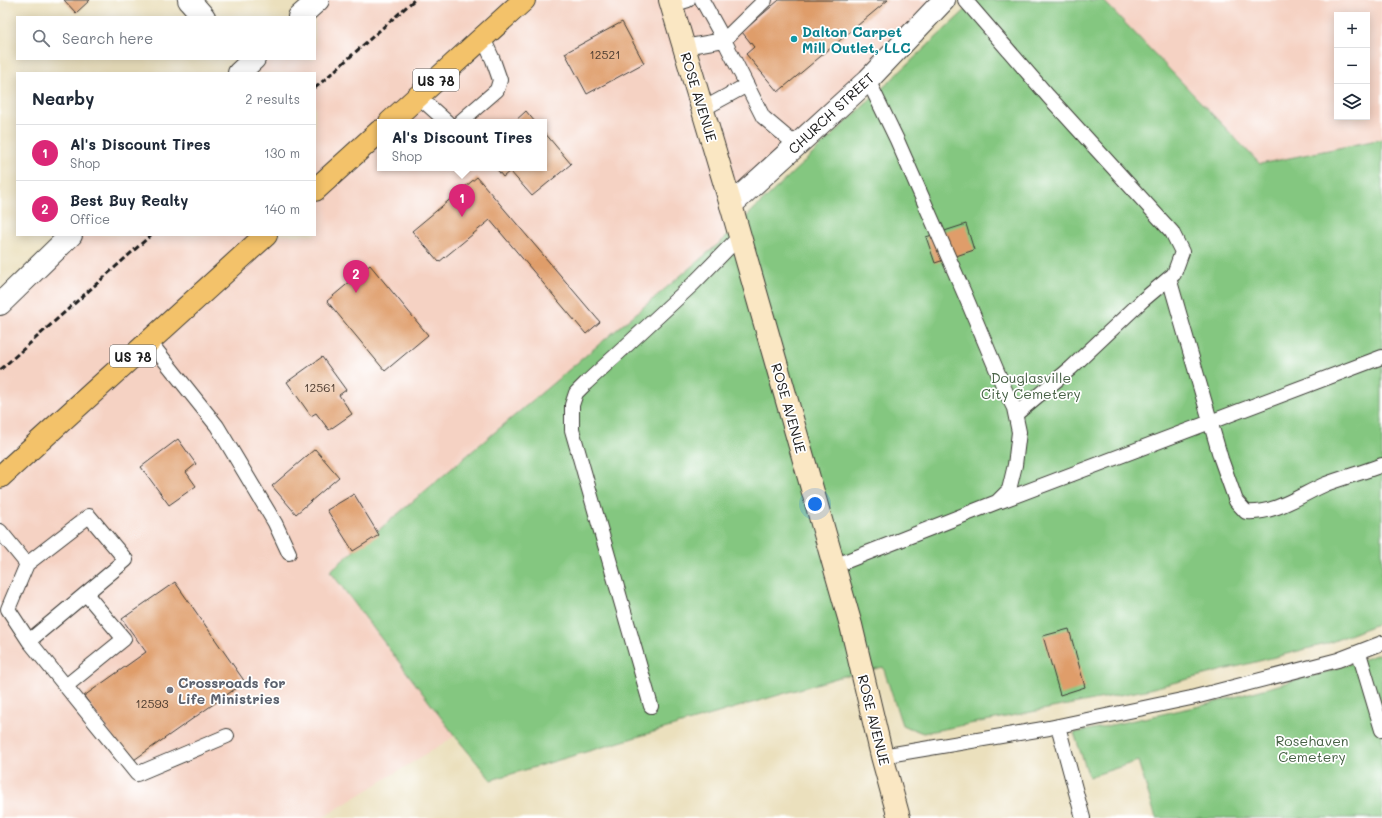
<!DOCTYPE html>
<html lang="en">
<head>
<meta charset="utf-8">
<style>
	:root { --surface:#fff; --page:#f2f2f3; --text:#1f2937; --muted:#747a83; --line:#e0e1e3; --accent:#db2777 }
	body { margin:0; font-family:Mali,sans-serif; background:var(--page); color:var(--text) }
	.controls { position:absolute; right:12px; top:12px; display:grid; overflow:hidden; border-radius:0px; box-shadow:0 2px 10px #0003 }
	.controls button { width:36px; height:36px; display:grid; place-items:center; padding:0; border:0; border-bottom:1px solid var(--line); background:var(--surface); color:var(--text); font:20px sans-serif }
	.you { position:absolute; left:815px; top:504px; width:14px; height:14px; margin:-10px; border:3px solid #fff; border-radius:50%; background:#1a73e8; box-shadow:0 0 0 6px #1a73e833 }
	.badge { display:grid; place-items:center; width:26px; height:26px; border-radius:50%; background:var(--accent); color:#fff; font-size:13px; font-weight:700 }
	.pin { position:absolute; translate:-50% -33px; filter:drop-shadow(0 1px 2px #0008) }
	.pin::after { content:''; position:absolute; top:21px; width:14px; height:12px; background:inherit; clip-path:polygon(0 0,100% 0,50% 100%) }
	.popup { position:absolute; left:377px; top:119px; width:170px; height:52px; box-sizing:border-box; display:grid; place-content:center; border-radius:0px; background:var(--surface); filter:drop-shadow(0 1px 3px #0005); font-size:13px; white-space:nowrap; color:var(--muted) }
	.popup b { font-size:15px; color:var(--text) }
	.popup::after { content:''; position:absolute; left:50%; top:100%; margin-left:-8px; border:8px solid transparent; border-top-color:var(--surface) }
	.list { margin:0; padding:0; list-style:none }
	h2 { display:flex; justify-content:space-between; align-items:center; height:52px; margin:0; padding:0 16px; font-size:17px }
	h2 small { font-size:13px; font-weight:400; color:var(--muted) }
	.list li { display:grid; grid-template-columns:26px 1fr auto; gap:12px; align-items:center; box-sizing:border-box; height:56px; padding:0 16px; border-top:1px solid var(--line) }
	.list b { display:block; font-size:15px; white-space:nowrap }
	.list p { margin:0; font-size:13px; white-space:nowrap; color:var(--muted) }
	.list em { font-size:13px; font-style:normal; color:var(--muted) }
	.icon { flex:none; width:22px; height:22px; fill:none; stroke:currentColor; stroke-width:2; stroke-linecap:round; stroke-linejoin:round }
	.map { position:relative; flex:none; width:1382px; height:818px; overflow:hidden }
	.search { position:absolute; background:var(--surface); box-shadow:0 2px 10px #0003; left:16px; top:16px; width:300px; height:44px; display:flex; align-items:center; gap:10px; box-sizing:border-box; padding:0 14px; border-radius:0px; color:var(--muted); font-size:15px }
	.panel { position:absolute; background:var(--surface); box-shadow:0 2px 10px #0003; left:16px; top:72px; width:300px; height:164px; border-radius:0px }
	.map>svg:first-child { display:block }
	.built { fill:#f5d2c3; fill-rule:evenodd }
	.green { fill:#84c780; stroke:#50724e }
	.building { fill:#df9d6b }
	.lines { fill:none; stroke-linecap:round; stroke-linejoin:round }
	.lane-casing { stroke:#3b3934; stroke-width:16 }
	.street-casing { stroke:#3b3934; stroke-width:24 }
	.secondary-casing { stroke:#3b3934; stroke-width:24 }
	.primary-casing { stroke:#3b3934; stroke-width:24 }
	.lane { stroke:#fff; stroke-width:14 }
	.street { stroke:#fff; stroke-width:22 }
	.secondary { stroke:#fae7c3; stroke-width:22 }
	.primary { stroke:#f3c26a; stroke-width:22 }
	.rail { stroke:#1c1c1c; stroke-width:3; stroke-dasharray:6 3; stroke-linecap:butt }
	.culture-dot { fill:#0f9aa8; stroke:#fff; stroke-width:1.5 }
	.worship-dot { fill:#6b7280; stroke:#fff; stroke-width:1.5 }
	.labels { text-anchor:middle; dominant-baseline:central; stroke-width:3.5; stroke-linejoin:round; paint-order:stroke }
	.number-label { font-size:12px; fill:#4d3c30 }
	.shield { fill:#fff; stroke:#606060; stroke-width:1 }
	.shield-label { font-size:13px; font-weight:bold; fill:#1c1c1c }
	.culture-label { font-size:14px; font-weight:bold; fill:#0d838f; stroke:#fff; text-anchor:start }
	.street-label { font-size:14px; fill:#1c1c1c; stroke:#fff }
	.park-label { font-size:14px; fill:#466044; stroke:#fff }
	.worship-label { font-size:14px; font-weight:bold; fill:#5b616d; stroke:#fff; text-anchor:start }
</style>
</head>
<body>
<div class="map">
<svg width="1382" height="818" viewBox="0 0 1382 818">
	<rect width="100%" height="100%" fill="#fff"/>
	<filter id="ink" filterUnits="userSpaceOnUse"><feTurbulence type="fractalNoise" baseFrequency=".025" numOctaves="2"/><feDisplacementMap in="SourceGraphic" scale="8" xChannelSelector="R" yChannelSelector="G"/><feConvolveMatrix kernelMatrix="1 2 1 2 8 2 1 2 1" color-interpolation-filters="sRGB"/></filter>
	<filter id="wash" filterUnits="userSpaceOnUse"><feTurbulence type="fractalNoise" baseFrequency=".012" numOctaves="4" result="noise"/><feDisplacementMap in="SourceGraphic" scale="16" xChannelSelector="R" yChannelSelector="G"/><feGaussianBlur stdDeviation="0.9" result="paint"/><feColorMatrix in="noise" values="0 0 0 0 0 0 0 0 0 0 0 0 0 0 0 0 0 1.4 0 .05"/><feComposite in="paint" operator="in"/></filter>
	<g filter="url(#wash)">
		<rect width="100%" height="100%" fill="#ebe0bd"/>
		<path class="built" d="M 318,0 L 955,0 L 731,205 L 723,240 L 330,571 L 455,736 L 322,818 L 0,818 L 0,304 L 71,235 L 315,235 L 315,73 L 239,73 L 254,59 L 315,59 L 315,17 ZM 380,122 L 544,122 L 544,168 L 380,168 Z
			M 1103,0 L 1382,0 L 1382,139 L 1260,164 ZM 1337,15 L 1367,15 L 1367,117 L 1337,117 Z"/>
		<path class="green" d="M 976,0 L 1103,0 L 1260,164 L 1382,139 L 1382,622 L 1326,644 L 1145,690 L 923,733 L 902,725 L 883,667 L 840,677 L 491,780 L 455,736 L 330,571 L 723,240 L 752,211 Z
			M 1382,653 L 1382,818 L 1156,818 L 1138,761 L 1089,777 L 1074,733 L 1209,704 L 1326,672 Z"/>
		<g id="blocks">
			<path class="building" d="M 64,0 L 90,0 L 76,13 Z
				M 779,0 L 888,0 L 778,92 L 746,54 L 754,47 L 742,32 Z
				M 622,22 L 644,63 L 587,94 L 565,53 Z
				M 526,111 L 535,122 L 514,122 Z
				M 544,132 L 571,164 L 532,196 L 510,171 L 503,177 L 496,168 L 544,168 Z
				M 477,177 L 600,322 L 586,334 L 490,220 L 439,262 L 412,231 Z
				M 966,224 L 974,250 L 935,263 L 926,237 Z
				M 370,265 L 428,335 L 385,371 L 327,301 Z
				M 322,357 L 346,390 L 339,395 L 352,414 L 329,430 L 316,413 L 311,416 L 287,382 Z
				M 178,439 L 196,464 L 186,472 L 196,486 L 169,505 L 141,467 Z
				M 315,449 L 339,477 L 296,514 L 272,486 Z
				M 354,494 L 379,535 L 353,551 L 327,510 Z
				M 175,582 L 245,682 L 131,762 L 84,696 L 146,652 L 122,619 Z
				M 1069,629 L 1085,687 L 1060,695 L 1043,636 Z"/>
		</g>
	</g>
	<g filter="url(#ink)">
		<use href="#blocks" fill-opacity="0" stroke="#3b3934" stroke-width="1"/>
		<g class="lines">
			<g class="lane-casing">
				<path id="lane" d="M 702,0 L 724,40 L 763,117 L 796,145
					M 965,0 L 1048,96 L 1172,232 L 1182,252 L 1174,274 L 1143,300 L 1071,368 L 1016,414
					M 672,5 L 688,0
					M 684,47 L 724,40 L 765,0
					M 418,96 L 447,122
					M 703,109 L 747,85
					M 460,122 L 497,90 L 500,80 L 493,60 L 483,38
					M 1169,278 L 1221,459 L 1236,501 L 1246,512 C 1276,514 1300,495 1326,484 C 1345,477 1364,472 1382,465
					M 149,341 L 217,426 L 275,523 L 289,553
					M 1001,501 L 1382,357
					M 0,531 L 27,564
					M 834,566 L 997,502 L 1009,490 L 1015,465 L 1019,432 L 1014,408 L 1005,390 L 965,295 L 897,140 L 868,80
					M 29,641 L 126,560 L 89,516 L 27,564 L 8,609 L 29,641 L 137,774 L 227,736
					M 1359,653 L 1382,730
					M 66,686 L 124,639 L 86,594
					M 651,706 L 572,430 L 572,405 L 576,393 L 586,383 L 693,284 L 740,236
					M 1058,726 L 1083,818
					M 882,756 L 1049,728 L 1191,698 L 1338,660 L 1382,643"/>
			</g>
			<g class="street-casing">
				<path id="street" d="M 189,0 L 204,17
					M 299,17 L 318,0
					M 239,73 L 254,59
					M 731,205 L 868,80 L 944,0
					M 0,304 L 71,235"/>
			</g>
			<g class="secondary-casing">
				<path id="secondary" d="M 670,0 L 731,205 L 851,625 L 882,756 L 899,818"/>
			</g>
			<g class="primary-casing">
				<path id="primary" d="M 390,122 L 524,0
					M 315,190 L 380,131
					M 0,477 L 266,235"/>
			</g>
			<use href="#lane" class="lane"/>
			<use href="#street" class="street"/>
			<use href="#secondary" class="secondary"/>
			<use href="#primary" class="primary"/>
			<path class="rail" d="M 315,88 L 414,0
				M 0,370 L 151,235"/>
		</g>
	</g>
	<circle class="culture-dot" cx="794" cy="39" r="4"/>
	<circle class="worship-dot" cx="170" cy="690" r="4"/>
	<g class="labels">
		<g class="number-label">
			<text x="605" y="54">12521</text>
			<text x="320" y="387">12561</text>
			<text x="152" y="703">12593</text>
		</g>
		<g class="shield">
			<rect x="413" y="69" width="46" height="22" rx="3"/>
			<rect x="110" y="345" width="46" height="22" rx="3"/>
		</g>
		<g class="shield-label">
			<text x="436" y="80">US 78</text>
			<text x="133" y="356">US 78</text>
		</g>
		<g class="culture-label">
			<text x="802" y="31">Dalton Carpet<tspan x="802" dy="16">Mill Outlet, LLC</tspan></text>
		</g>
		<g class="street-label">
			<text transform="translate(699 97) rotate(73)">ROSE AVENUE</text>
			<text transform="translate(831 113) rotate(-43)">CHURCH STREET</text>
			<text transform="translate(789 408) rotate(74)">ROSE AVENUE</text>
			<text transform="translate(874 720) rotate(76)">ROSE AVENUE</text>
		</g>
		<g class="park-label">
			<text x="1031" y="377">Douglasville<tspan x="1031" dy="16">City Cemetery</tspan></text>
			<text x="1312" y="740">Rosehaven<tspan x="1312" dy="16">Cemetery</tspan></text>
		</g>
		<g class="worship-label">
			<text x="178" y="682">Crossroads for<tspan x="178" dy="16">Life Ministries</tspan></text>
		</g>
	</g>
</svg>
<div class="controls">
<button>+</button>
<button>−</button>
<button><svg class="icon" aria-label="layers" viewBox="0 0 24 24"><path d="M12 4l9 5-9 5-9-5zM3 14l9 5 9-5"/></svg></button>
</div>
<div class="you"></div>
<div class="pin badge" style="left:462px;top:217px">1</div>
<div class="popup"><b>Al's Discount Tires</b>Shop</div>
<div class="pin badge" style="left:356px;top:293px">2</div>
<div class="search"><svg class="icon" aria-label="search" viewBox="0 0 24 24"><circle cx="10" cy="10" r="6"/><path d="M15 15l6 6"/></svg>Search here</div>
<section class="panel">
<h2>Nearby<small>2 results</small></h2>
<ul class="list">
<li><span class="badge">1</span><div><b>Al's Discount Tires</b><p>Shop</p></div><em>130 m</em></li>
<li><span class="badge">2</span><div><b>Best Buy Realty</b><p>Office</p></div><em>140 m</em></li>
</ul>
</section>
</div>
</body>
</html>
